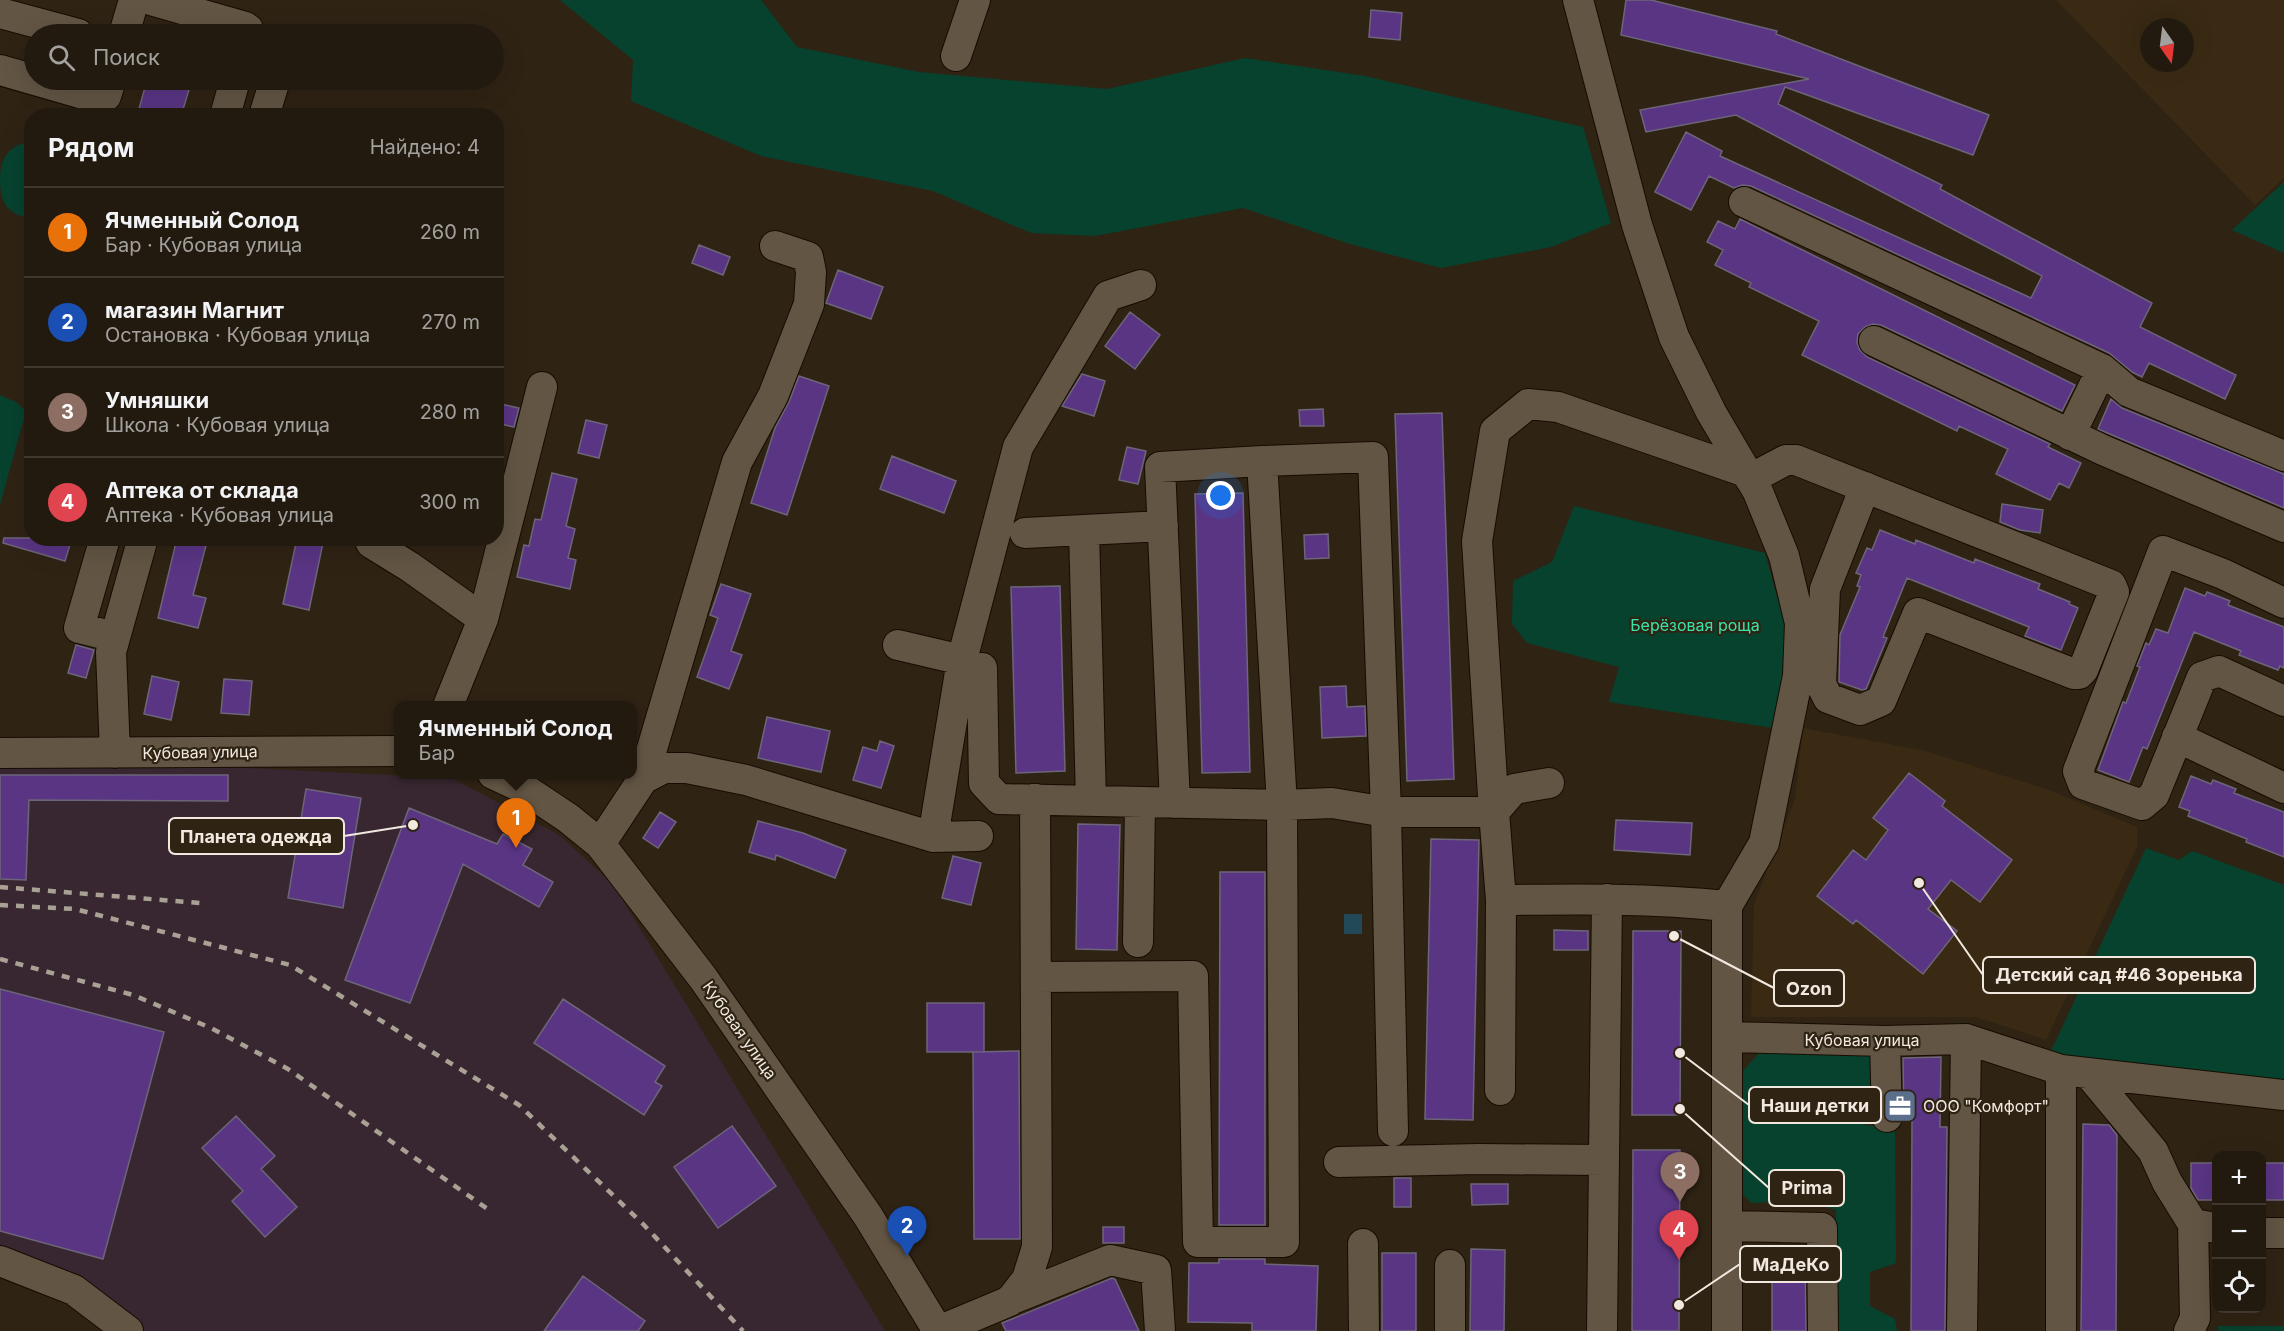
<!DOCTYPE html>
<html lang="ru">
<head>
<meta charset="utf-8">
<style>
	:root { --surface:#231a0f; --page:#2b2318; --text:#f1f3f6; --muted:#a3a19e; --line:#40382f; --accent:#f589ef }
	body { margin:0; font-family:Inter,sans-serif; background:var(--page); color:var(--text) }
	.controls { position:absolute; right:18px; bottom:18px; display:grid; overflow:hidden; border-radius:12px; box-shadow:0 6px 24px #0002 }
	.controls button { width:54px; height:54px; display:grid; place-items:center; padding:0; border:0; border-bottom:2px solid var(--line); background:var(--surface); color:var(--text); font:30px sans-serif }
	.compass { position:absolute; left:2140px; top:18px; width:54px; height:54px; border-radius:50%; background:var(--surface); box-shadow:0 6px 24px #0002; rotate:166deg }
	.you { position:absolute; left:1221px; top:496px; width:21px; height:21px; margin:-15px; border:4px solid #fff; border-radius:50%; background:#1a73e8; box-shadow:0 0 0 9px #1a73e833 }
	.badge { display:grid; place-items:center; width:39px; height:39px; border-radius:50%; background:var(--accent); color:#fff; font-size:20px; font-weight:700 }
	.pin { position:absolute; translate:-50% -50px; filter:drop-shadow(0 2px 3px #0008) }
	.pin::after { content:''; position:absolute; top:32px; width:21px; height:18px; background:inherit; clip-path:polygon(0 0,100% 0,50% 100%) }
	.popup { position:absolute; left:394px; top:701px; width:243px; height:78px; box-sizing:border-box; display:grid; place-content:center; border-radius:12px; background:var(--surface); filter:drop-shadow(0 2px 4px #0005); font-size:20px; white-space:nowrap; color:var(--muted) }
	.popup b { font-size:22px; color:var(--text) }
	.popup::after { content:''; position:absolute; left:50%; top:100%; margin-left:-12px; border:12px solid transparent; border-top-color:var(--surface) }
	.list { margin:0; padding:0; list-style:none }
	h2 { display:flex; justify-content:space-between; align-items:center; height:78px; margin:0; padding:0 24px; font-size:26px }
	h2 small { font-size:20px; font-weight:400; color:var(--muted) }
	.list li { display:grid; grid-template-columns:39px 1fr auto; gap:18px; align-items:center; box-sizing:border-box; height:90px; padding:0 24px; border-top:2px solid var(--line) }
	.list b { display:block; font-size:22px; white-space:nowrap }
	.list p { margin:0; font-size:20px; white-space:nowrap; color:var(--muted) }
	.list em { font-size:20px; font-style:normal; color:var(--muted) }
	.icon { flex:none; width:33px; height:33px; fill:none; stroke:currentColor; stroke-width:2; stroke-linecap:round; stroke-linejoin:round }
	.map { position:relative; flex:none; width:2284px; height:1331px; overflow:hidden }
	.search { position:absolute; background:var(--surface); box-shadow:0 6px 24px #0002; left:24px; top:24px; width:480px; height:66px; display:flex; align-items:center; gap:15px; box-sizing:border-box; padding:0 21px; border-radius:33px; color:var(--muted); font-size:22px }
	.panel { position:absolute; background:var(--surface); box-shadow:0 6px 24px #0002; left:24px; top:108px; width:480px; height:438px; border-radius:24px }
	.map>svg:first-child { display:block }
	.industrial { fill:#382730 }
	.built { fill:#3a2a14; fill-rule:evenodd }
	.green { fill:#07422f }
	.water { fill:#214958 }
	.building { fill:#5a3584; stroke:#6d6579; stroke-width:1.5 }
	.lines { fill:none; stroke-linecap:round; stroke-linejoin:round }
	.minor-casing { stroke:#170c01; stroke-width:32 }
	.minor { stroke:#625544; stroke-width:30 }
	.rail { stroke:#aaa195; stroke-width:4.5; stroke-dasharray:8 8; stroke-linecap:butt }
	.labels { text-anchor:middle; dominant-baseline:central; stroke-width:4.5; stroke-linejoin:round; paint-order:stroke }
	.park-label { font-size:16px; fill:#39e4aa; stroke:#2f2314 }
	.street-label { font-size:16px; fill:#f1e9df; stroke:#2f2314 }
	.poi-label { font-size:16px; fill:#f1e9df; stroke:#2f2314; text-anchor:start }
	.leader { fill:none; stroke:#f1e9df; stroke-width:2 }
	.callout-dot { fill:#f1e9df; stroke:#2f2314; stroke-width:2 }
	.callout { fill:#2f2314; stroke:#f1e9df; stroke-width:2 }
	.callout-label { font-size:18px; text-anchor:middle; font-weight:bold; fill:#f1e9df }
</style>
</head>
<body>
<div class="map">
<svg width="2284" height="1331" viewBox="0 0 2284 1331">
	<rect width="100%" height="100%" fill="#2f2314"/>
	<path class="industrial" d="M 0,761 L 227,767 L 452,778 L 559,835 L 613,884 L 885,1331 L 143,1331 L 0,1254 Z"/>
	<path class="built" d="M 2056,0 L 2284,0 L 2284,178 L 2255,205 ZM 2149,27 L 2185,27 L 2185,63 L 2149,63 Z
		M 1803,728 L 1926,751 L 2049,790 L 2137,827 L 2137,847 L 2046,1040 L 1976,1017 L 1751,1017 L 1754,904 L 1795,799 Z"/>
	<path class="green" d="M 560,0 L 761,0 L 797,47 L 919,72 L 1107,89 L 1245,58 L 1365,76 L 1583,127 L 1611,223 L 1551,247 L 1441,268 L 1350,244 L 1243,208 L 1095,236 L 1031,233 L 933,191 L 761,156 L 631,101 L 633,60 Z
		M 31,141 L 32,141 L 31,219 C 8,214 0,204 0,180 C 0,158 8,146 31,141 Z
		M 2284,182 L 2284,253 L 2232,230 Z
		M 0,395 L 16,402 L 26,411 L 0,505 Z
		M 1574,506 L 1765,553 L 1785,626 L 1784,677 L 1773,728 L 1609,702 L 1619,667 L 1527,643 L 1512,624 L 1513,581 L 1552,562 Z
		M 2146,848 L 2179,860 L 2192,851 L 2284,885 L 2284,1085 L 2068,1061 L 2051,1051 Z
		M 1871,1049 L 1877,1100 L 1865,1108 L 1865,1125 L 1895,1128 L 1896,1263 L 1870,1272 L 1870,1306 L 1895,1319 L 1897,1331 L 1835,1331 L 1836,1210 L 1806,1201 L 1751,1203 L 1743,1194 L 1741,1073 L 1760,1052 Z
		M 2218,1326 L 2284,1326 L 2284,1331 L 2218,1331 Z"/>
	<path class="water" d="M 1344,914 L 1362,914 L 1362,934 L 1344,934 Z"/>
	<path class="building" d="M 1626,0 L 1651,0 L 1777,31 L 1776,34 L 1872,71 L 1989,115 L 1973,155 L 1785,87 L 1778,104 L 1942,185 L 1940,189 L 2152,303 L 2140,327 L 2236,375 L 2225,399 L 2149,363 L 2142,377 L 2132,372 L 2109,353 L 1751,186 L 1742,185 L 1734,188 L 1709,176 L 1691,210 L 1655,192 L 1686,132 L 1722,151 L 1720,156 L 2031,298 L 2042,276 L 1736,115 L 1646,132 L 1640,110 L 1809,79 L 1621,35 Z
		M 1371,10 L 1402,13 L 1400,40 L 1369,37 Z
		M 147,80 L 192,80 L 181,116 L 137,116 Z
		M 1740,219 L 2075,385 L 2062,411 L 1881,325 L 1873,324 L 1865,327 L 1858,334 L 1857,343 L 1860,350 L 1867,357 L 2050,444 L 2048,447 L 2081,463 L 2069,488 L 2059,483 L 2050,500 L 1996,474 L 2008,449 L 1959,426 L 1957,431 L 1802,355 L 1819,321 L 1749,287 L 1751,283 L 1715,265 L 1723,250 L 1707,242 L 1718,221 L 1735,229 Z
		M 699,245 L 730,257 L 723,275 L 692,263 Z
		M 838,270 L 883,287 L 871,319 L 826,303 Z
		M 1130,312 L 1160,335 L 1135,369 L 1105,346 Z
		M 1082,374 L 1105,381 L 1094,416 L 1062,406 Z
		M 799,376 L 829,386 L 787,515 L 751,503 L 775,428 L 789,402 Z
		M 2111,399 L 2122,408 L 2284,474 L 2284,508 L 2098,429 Z
		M 496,403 L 519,408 L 514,427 L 496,423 Z
		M 1323,409 L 1324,426 L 1300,426 L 1299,410 Z
		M 1442,413 L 1454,779 L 1407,781 L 1395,414 Z
		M 586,420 L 607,425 L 599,458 L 578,453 Z
		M 1127,447 L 1146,451 L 1138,484 L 1119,480 Z
		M 892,456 L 956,481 L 944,513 L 880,489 Z
		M 552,473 L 577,479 L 566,526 L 575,529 L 568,558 L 576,560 L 570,589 L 517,577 L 524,545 L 529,546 L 535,519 L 541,520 Z
		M 1243,493 L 1250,772 L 1202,773 L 1195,494 Z
		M 2002,504 L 2043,510 L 2040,533 L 2020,530 L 2000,522 Z
		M 1880,530 L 1915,544 L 1916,540 L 1974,563 L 1975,559 L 2040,584 L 2038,589 L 2070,602 L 2069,604 L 2078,608 L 2061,650 L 2025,636 L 2029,627 L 1907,578 L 1883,637 L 1887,638 L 1866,689 L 1862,690 L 1839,682 L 1840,635 L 1860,587 L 1857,586 L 1861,575 L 1856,573 L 1867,548 L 1872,550 Z
		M 1328,534 L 1329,558 L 1305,559 L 1304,535 Z
		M 4,538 L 72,538 L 65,561 L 3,543 Z
		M 177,538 L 208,538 L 193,595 L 206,598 L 198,628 L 158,618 Z
		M 297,538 L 324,538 L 309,610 L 283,604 Z
		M 721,584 L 751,594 L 731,651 L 742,655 L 729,689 L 697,677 L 718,618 L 710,615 Z
		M 1060,586 L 1065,771 L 1016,773 L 1011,587 Z
		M 2185,588 L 2205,596 L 2207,592 L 2230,601 L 2228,605 L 2284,627 L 2284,668 L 2280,666 L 2278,670 L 2239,655 L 2241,651 L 2194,632 L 2147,749 L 2143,747 L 2129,782 L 2098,770 L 2123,702 L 2126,703 L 2140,667 L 2137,666 L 2146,643 L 2149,645 L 2156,629 L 2168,633 Z
		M 76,645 L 94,650 L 86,678 L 68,673 Z
		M 152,676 L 179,682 L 171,720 L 144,714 Z
		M 224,679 L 252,681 L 249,715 L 221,713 Z
		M 1346,686 L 1347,707 L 1365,706 L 1366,736 L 1322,738 L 1320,687 Z
		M 767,717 L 830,731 L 821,772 L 758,758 Z
		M 880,741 L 894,746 L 881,788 L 853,780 L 863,747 L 877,751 Z
		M 1909,773 L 1945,801 L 1942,806 L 2012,860 L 1980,902 L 1951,880 L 1928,909 L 1957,931 L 1923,974 L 1856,920 L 1853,924 L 1817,896 L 1853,850 L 1866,860 L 1888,830 L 1873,818 Z
		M 0,775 L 228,775 L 228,801 L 29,800 L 26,880 L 0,879 Z
		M 2191,776 L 2211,784 L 2213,780 L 2236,789 L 2234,793 L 2284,812 L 2284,857 L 2246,842 L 2247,839 L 2188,816 L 2190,811 L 2179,807 Z
		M 306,789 L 361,798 L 343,908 L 288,898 Z
		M 409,808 L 497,844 L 503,834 L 532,849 L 523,865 L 553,882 L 539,907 L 463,864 L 410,1003 L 345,980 Z
		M 660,812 L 676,822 L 658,848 L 643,838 Z
		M 1616,820 L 1692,823 L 1690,855 L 1614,850 Z
		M 758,821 L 803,833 L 846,850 L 835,878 L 776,855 L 775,860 L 749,852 Z
		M 1078,824 L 1120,825 L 1117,950 L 1076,949 Z
		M 1431,839 L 1479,840 L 1473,1120 L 1425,1119 Z
		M 953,856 L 981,863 L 971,905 L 942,898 Z
		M 1220,872 L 1265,872 L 1265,1225 L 1219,1225 Z
		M 1554,930 L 1588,931 L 1588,950 L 1554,950 Z
		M 1633,931 L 1681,931 L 1680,1115 L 1632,1115 Z
		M 0,989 L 164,1032 L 103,1259 L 0,1231 Z
		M 563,999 L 665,1066 L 655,1082 L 662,1086 L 644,1115 L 534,1043 Z
		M 927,1003 L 984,1003 L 984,1052 L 927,1052 Z
		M 1019,1051 L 1020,1239 L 974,1239 L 973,1052 Z
		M 1941,1057 L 1940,1127 L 1947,1127 L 1945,1331 L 1911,1331 L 1912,1119 L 1904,1119 L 1903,1058 Z
		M 236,1116 L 275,1156 L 261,1169 L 297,1207 L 265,1237 L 232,1201 L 243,1191 L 202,1148 Z
		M 2083,1124 L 2109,1125 L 2117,1135 L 2116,1331 L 2081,1331 Z
		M 732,1126 L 776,1186 L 718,1228 L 674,1167 Z
		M 1633,1150 L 1680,1150 L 1679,1331 L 1632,1331 Z
		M 2191,1163 L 2217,1163 L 2217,1200 L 2198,1200 L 2191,1188 Z
		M 2262,1163 L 2284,1163 L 2284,1200 L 2262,1200 Z
		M 1394,1178 L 1411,1178 L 1411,1207 L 1394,1207 Z
		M 1471,1184 L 1508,1184 L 1508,1204 L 1472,1205 Z
		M 1103,1227 L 1124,1227 L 1124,1243 L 1103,1243 Z
		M 1471,1249 L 1505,1250 L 1504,1331 L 1470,1331 Z
		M 1772,1249 L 1805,1249 L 1806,1331 L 1772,1331 Z
		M 1382,1253 L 1416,1253 L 1416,1331 L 1382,1331 Z
		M 1219,1259 L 1265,1259 L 1265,1264 L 1318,1266 L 1316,1331 L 1252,1331 L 1252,1323 L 1188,1322 L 1189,1263 L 1219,1263 Z
		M 583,1276 L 645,1321 L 638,1331 L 544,1331 Z
		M 1112,1278 L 1115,1279 L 1139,1331 L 1006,1331 L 1002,1323 Z"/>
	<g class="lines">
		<g class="minor-casing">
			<path id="minor" d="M 151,0 L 245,27 L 248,29 L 248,34
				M 1578,0 L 1637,225 L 1674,337 L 1711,412 L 1758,492 L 1784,556 L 1800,623 L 1798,676 L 1764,843 L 1727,906 L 1727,1331
				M 0,13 L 78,34
				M 124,34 L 134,0
				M 956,56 L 975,0
				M 0,70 L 101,99 L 106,96 L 111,80
				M 225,116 L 235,80
				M 264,116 L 275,80
				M 1744,202 L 2102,369 L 2129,392 L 2284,456
				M 1874,341 L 2103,450 L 2284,527
				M 2070,435 L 2102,369
				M 1750,479 L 1786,460 L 1796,460 L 2111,585 L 2114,592 L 2083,670 L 2079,674 L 2074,674 L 1918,613 L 1881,701 L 1860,710 L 1828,698 L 1821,684 L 1825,589 L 1865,487
				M 1084,530 L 1163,526
				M 1025,533 L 1084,530 L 1091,801
				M 105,538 L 79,628 L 115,637
				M 369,538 L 371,543 L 410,567 L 483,619
				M 2284,603 L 2223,574 L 2163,551 L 2078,771 L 2083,784 L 2142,805 L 2154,795 L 2202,677 L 2219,671 L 2284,701
				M 898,645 L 962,660
				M 982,668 L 984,783 L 999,799 L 1282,805 L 1332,803 L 1386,812 L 1494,812 L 1501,900 C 1577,899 1652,898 1727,906
				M 448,706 L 483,619 L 542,387
				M 2177,737 L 2284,788
				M 0,753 L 399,751
				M 115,753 L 111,652 L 143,538
				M 493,774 L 523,788 L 568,818 L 600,844 L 703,978 L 868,1216 L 938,1331
				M 643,779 L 737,462 L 773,396 L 809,304 L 811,272 L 808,257 L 775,246
				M 1549,783 L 1514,789 L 1494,812 L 1477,541 L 1495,431 L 1528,404 L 1558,407 L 1746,472
				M 1175,803 L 1160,467 L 1262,461
				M 933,837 L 962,660 L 1018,447 L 1108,296 L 1141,285
				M 600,844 L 643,779 L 664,768 L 687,768 L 746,780 L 933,837 L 978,836
				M 1138,942 L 1140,802
				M 1036,977 L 1193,976 L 1198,1242 L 1284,1242 L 1282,805 L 1262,461 L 1373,457 L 1386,812 L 1393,1131
				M 1727,1037 L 1885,1041 L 1966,1039 L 2061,1070 L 2284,1095
				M 1885,1041 L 1887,1117
				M 2061,1070 L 2061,1331
				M 2089,1074 L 2153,1151 L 2167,1182 L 2193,1224 L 2216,1228
				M 1500,1090 L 1501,900
				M 1339,1162 L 1479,1159 L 1603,1160
				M 1728,1226 L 1822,1228 L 1823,1331
				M 2262,1233 L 2284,1233
				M 1363,1244 L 1364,1331
				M 0,1261 L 74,1290 L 128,1331
				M 1010,1300 L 1110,1260 L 1156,1270 L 1160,1331
				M 938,1331 L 1010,1301 L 1027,1279 L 1037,1247 L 1035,799
				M 1450,1331 L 1450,1265
				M 1602,1331 L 1607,899
				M 1962,1331 L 1966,1039
				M 2189,1331 L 2195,1318 L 2193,1224"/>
		</g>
		<use href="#minor" class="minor"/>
		<path class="rail" d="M 0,887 L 200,903
			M 0,905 L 75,909 L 290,965 L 519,1105 L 644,1225 L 743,1331
			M 0,959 L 133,995 L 211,1028 L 288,1069 L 489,1210"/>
	</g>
	<defs>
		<g id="office-square" transform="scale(1.725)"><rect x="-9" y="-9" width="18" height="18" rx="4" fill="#5c6f8a" stroke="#2f2314"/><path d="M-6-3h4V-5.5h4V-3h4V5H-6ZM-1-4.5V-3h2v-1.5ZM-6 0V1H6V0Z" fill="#fff"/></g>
	</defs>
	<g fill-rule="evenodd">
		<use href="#office-square" x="1900" y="1106"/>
	</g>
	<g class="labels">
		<g class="park-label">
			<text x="1695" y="625">Берёзовая роща</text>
		</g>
		<g class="street-label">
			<text transform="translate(200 752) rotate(-1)">Кубовая улица</text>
			<text transform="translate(740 1030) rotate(55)">Кубовая улица</text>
			<text x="1862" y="1040">Кубовая улица</text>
		</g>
		<g class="poi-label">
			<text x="1923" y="1106">ООО "Комфорт"</text>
		</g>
	</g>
	<path class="leader" d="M413 825L344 836M1919 883L1983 975M1674 936L1774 988M1680 1053L1749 1105M1680 1109L1769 1188M1679 1305L1740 1264"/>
	<g class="callout-dot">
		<circle cx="413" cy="825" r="6"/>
		<circle cx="1919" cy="883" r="6"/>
		<circle cx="1674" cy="936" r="6"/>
		<circle cx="1680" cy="1053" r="6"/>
		<circle cx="1680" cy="1109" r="6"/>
		<circle cx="1679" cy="1305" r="6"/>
	</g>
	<g class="callout">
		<rect x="169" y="818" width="175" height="36" rx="6"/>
		<rect x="1983" y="957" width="272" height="36" rx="6"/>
		<rect x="1774" y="970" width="70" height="36" rx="6"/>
		<rect x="1749" y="1087" width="132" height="36" rx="6"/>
		<rect x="1769" y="1170" width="75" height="36" rx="6"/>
		<rect x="1740" y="1246" width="101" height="36" rx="6"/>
	</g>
	<g class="callout-label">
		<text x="256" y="843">Планета одежда</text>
		<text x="2119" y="981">Детский сад #46 Зоренька</text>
		<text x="1809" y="995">Ozon</text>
		<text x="1815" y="1112">Наши детки</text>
		<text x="1807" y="1194">Prima</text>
		<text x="1791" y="1271">МаДеКо</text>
	</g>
</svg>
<div class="controls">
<button>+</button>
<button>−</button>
<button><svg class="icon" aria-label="locate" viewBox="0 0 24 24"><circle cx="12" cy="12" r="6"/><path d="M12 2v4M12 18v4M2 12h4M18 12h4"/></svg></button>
</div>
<svg class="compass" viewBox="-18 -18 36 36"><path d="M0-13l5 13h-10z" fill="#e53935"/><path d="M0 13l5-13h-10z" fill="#a3a19e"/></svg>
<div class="you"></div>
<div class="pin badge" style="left:516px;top:848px;background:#e8710a">1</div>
<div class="popup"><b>Ячменный Солод</b>Бар</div>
<div class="pin badge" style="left:907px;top:1256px;background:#1a4fb4">2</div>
<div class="pin badge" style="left:1680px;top:1202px;background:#8d6e63">3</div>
<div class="pin badge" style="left:1679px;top:1260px;background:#e0444e">4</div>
<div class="search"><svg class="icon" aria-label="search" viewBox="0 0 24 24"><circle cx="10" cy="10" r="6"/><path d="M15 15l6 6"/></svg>Поиск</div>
<section class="panel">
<h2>Рядом<small>Найдено: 4</small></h2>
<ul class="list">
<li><span class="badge" style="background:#e8710a">1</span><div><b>Ячменный Солод</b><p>Бар · Кубовая улица</p></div><em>260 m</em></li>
<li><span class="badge" style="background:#1a4fb4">2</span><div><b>магазин Магнит</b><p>Остановка · Кубовая улица</p></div><em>270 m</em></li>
<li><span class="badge" style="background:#8d6e63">3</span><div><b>Умняшки</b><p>Школа · Кубовая улица</p></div><em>280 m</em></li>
<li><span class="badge" style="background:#e0444e">4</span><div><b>Аптека от склада</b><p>Аптека · Кубовая улица</p></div><em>300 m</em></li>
</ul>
</section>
</div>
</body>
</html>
